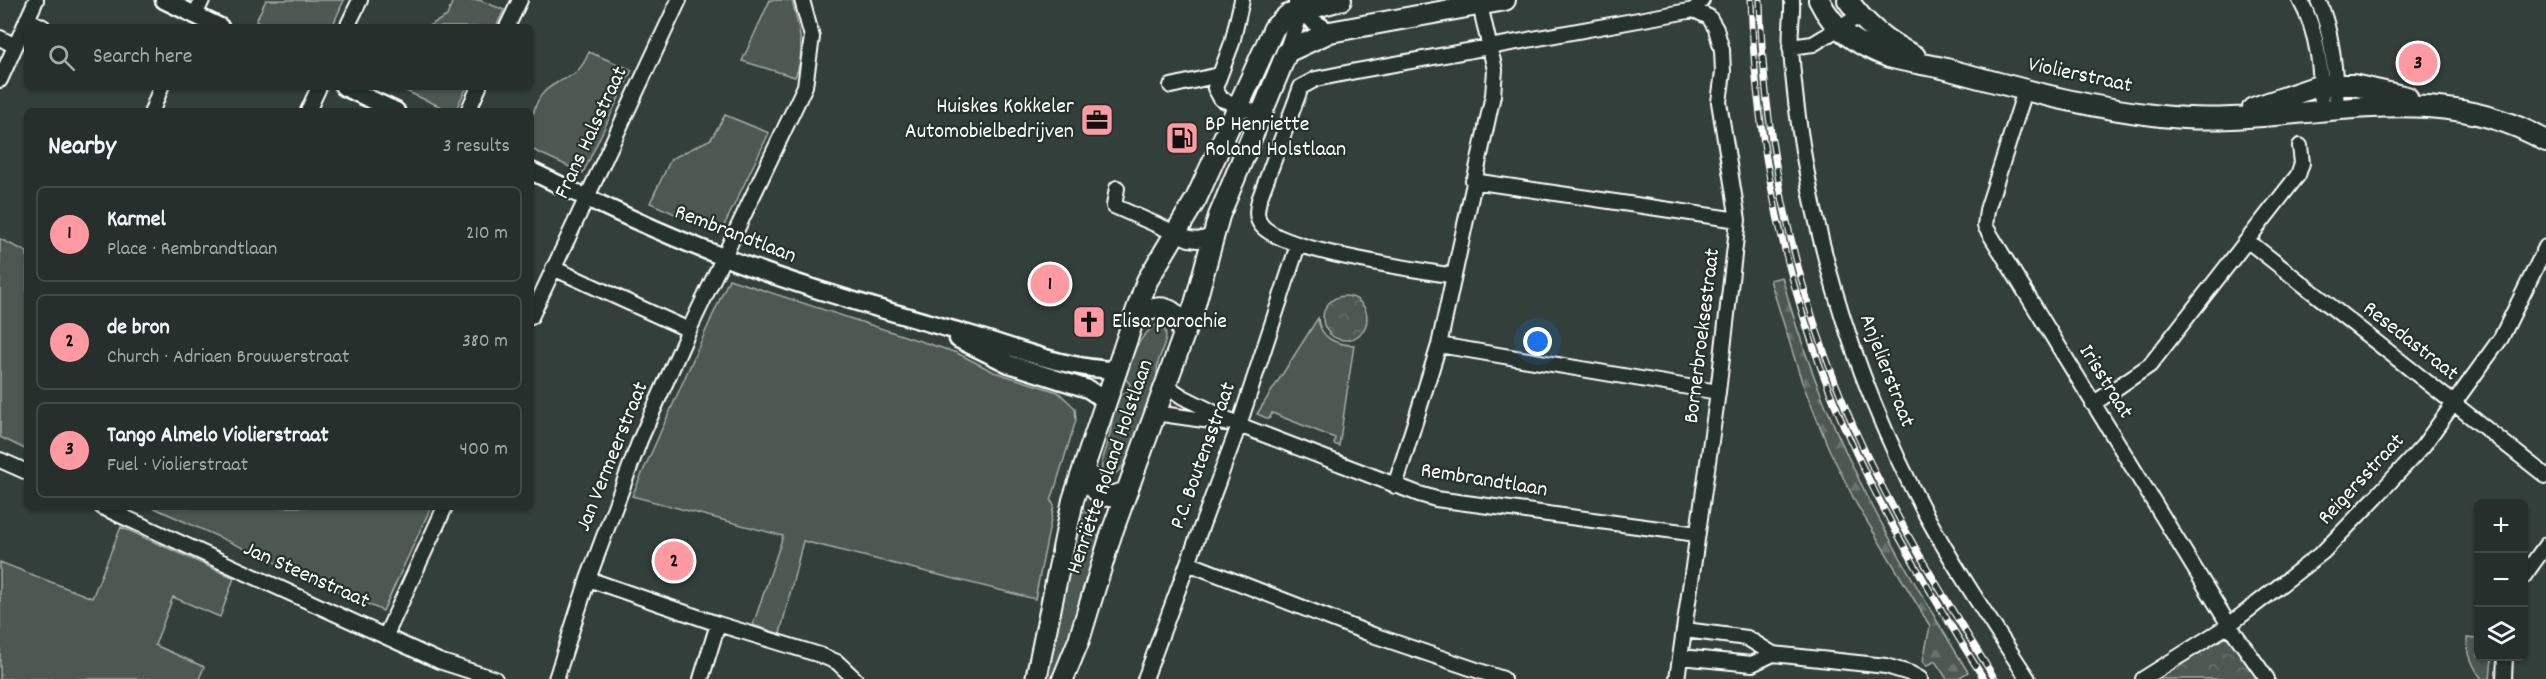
<!DOCTYPE html>
<html lang="en">
<head>
<meta charset="utf-8">
<style>
	:root { --surface:#262f2c; --page:#323b38; --text:#f1f3f6; --muted:#a4a9a9; --line:#424a48; --accent:#ff9aa2 }
	body { margin:0; font-family:Dekko,sans-serif; background:var(--page); color:var(--text) }
	.controls { position:absolute; right:18px; bottom:18px; display:grid; overflow:hidden; border-radius:9px; box-shadow:0 2px 4px #0004 }
	.controls button { width:54px; height:54px; display:grid; place-items:center; padding:0; border:0; border-bottom:2px solid var(--line); background:var(--surface); color:var(--text); font:30px sans-serif }
	.you { position:absolute; left:1538px; top:342px; width:21px; height:21px; margin:-15px; border:4px solid #fff; border-radius:50%; background:#1a73e8; box-shadow:0 0 0 9px #1a73e833 }
	.badge { display:grid; place-items:center; width:39px; height:39px; border-radius:50%; background:var(--accent); color:#111; font-size:20px; font-weight:700 }
	.pin { position:absolute; translate:-50% -50%; border:3px solid #fff; box-shadow:0 2px 6px #0006 }
	.list { margin:0; padding:0; list-style:none }
	h2 { display:flex; justify-content:space-between; align-items:center; height:78px; margin:0; padding:0 24px; font-size:26px }
	h2 small { font-size:20px; font-weight:400; color:var(--muted) }
	.list li { display:grid; grid-template-columns:39px 1fr auto; gap:18px; align-items:center; box-sizing:border-box; height:96px; margin:0 12px 12px; padding:0 12px; border:2px solid var(--line); border-radius:9px }
	.list b { display:block; font-size:22px; white-space:nowrap }
	.list p { margin:0; font-size:20px; white-space:nowrap; color:var(--muted) }
	.list em { font-size:20px; font-style:normal; color:var(--muted) }
	.icon { flex:none; width:33px; height:33px; fill:none; stroke:currentColor; stroke-width:2; stroke-linecap:round; stroke-linejoin:round }
	.map { position:relative; flex:none; width:2546px; height:679px; overflow:hidden }
	.search { position:absolute; background:var(--surface); box-shadow:0 2px 4px #0004; left:24px; top:24px; width:510px; height:66px; display:flex; align-items:center; gap:15px; box-sizing:border-box; padding:0 21px; border-radius:9px; color:var(--muted); font-size:22px }
	.panel { position:absolute; background:var(--surface); box-shadow:0 2px 4px #0004; left:24px; top:108px; width:510px; height:402px; border-radius:9px }
	.map>svg:first-child { display:block }
	.grass { fill:#4d5853; stroke:#a6aca9; stroke-width:1.5 }
	.forest { fill:url(#forest-firs); stroke:#a6aca9; stroke-width:1.5 }
	.park { fill:url(#park-crowns); stroke:#a6aca9; stroke-width:1.5 }
	.lines { fill:none; stroke-linecap:round; stroke-linejoin:round }
	.minor-casing { stroke:#fff; stroke-width:18 }
	.tertiary-casing { stroke:#fff; stroke-width:21 }
	.secondary-casing { stroke:#fff; stroke-width:24 }
	.minor { stroke:#26332d; stroke-width:14 }
	.tertiary { stroke:#26332d; stroke-width:16 }
	.secondary { stroke:#26332d; stroke-width:20 }
	.rail-casing { stroke:#fff; stroke-width:7 }
	.rail { stroke:#26332d; stroke-width:4.5; stroke-dasharray:14; stroke-linecap:butt }
	.labels { text-anchor:middle; dominant-baseline:central; stroke-width:4.5; stroke-linejoin:round; paint-order:stroke }
	.street-label { font-size:22px; fill:#fff; stroke:#26332d }
	.poi-label { font-size:22px; fill:#fff; stroke:#26332d; text-anchor:start }
</style>
</head>
<body>
<div class="map">
<svg width="2546" height="679" viewBox="0 0 2546 679">
	<defs>
		<pattern id="forest-firs" width="22" height="20" patternUnits="userSpaceOnUse" patternTransform="scale(1.5)"><rect width="22" height="20" fill="#4d5853"/><path d="M5 1l3.5 6h-7zM16 11l3.5 6h-7z" fill="#68716d"/></pattern>
		<pattern id="park-crowns" width="20" height="18" patternUnits="userSpaceOnUse" patternTransform="scale(1.5)"><rect width="20" height="18" fill="#4d5853"/><path d="M2 6a3 3 0 1 1 6 0M12 15a3 3 0 1 1 6 0" fill="none" stroke="#68716d"/></pattern>
	</defs>
	<rect width="100%" height="100%" fill="#333f3a"/>
	<filter id="ink" filterUnits="userSpaceOnUse"><feTurbulence type="fractalNoise" baseFrequency=".0167" numOctaves="2"/><feDisplacementMap in="SourceGraphic" scale="12" xChannelSelector="R" yChannelSelector="G"/><feConvolveMatrix kernelMatrix="1 2 1 2 8 2 1 2 1" color-interpolation-filters="sRGB"/></filter>
	<g filter="url(#ink)">
		<path class="grass" d="M 266,0 L 344,0 L 332,27 L 269,27 L 256,21 Z
			M 453,0 L 479,0 L 504,10 L 496,27 L 427,27 L 447,16 Z
			M 770,0 L 792,0 C 798,26 807,51 795,77 L 742,61 Z
			M 589,52 L 632,70 L 583,173 L 531,149 C 531,131 530,105 545,91 C 565,73 576,83 589,52 Z
			M 397,87 L 467,87 L 455,111 L 450,111 Z
			M 725,115 L 769,133 L 720,234 L 650,203 L 671,159 L 711,139 Z
			M 0,239 L 27,252 L 27,450 L 0,437 Z
			M 729,279 L 957,353 L 994,372 L 1058,392 L 1075,408 L 1076,420 L 1051,501 L 1054,505 L 1035,599 L 803,541 L 780,634 L 753,625 L 783,536 L 632,496 Z
			M 1318,318 C 1320,338 1336,345 1354,345 L 1339,446 L 1334,444 L 1335,438 L 1272,413 L 1269,419 L 1257,414 Z
			M 1156,325 L 1163,327 C 1171,337 1160,352 1158,363 C 1156,370 1158,378 1156,386 C 1152,404 1127,479 1107,477 L 1102,474 C 1100,461 1105,454 1108,442 C 1112,427 1113,410 1117,394 L 1127,392 L 1130,384 L 1123,376 C 1131,357 1138,337 1156,325 Z
			M 152,507 L 431,507 L 383,611 Z
			M 1075,509 L 1095,515 L 1092,533 L 1105,541 L 1058,679 L 1041,679 Z
			M 121,527 L 234,578 L 220,617 L 173,597 L 155,645 L 204,667 L 199,679 L 0,679 L 0,562 L 92,598 Z
			M 2467,638 L 2478,639 L 2478,656 L 2492,657 L 2490,679 L 2482,679 C 2472,666 2467,654 2467,638 Z"/>
		<path class="forest" d="M 1782,277 C 1822,426 1888,542 1968,672 L 1957,679 L 1947,679 L 1935,661 L 1927,666 L 1923,661 L 1930,626 L 1857,505 L 1829,449 L 1802,382 L 1770,280 Z"/>
		<path class="park" d="M1323 318a22 22 0 1 1 44 0a22 22 0 1 1-44 0Z
			M 2224,634 L 2264,679 L 2154,679 Z"/>
		<g class="lines">
			<g class="minor-casing">
				<path id="minor" d="M 1242,0 L 1232,43 L 1215,88 L 1221,99 L 1260,114
					M 1792,0 C 1793,17 1789,33 1791,50 C 1803,211 1849,370 1925,513 C 1956,570 1993,625 2028,679
					M 2300,0 C 2319,34 2321,71 2322,109
					M 2318,0 C 2333,33 2335,72 2337,108
					M 195,15 L 202,0
					M 27,19 L 43,27
					M 347,27 L 360,0
					M 507,27 L 520,0
					M 0,38 L 15,46
					M 1790,47 L 1813,44 L 1859,16
					M 0,80 L 36,0
					M 1171,86 L 1219,75
					M 2025,91 L 1987,210 L 1985,226 L 2229,625 L 2267,679
					M 152,111 L 161,87
					M 308,111 L 319,87
					M 468,111 L 479,87
					M 1473,181 L 1738,220
					M 1117,188 L 1114,206 L 1189,239 L 1198,240 L 1213,236
					M 2248,241 L 2546,476
					M 553,268 L 689,330
					M 1454,276 C 1416,269 1285,252 1262,226 C 1255,218 1257,209 1259,200 L 1301,87 L 1316,79 L 1356,71 L 1694,10 L 1702,0
					M 531,317 L 679,0
					M 1439,345 L 1718,392
					M 1165,385 L 1183,397 L 1239,425 L 1419,494 L 1436,499 L 1697,534
					M 2093,404 L 2150,365 L 2298,175 L 2302,163 L 2300,146
					M 1155,413 L 1225,423
					M 0,460 L 27,472
					M 1395,486 L 1439,345 L 1493,95 L 1495,70 L 1480,5
					M 102,507 L 439,661 L 495,679
					M 1188,563 L 1373,635 L 1503,679
					M 2524,576 L 2546,545
					M 588,579 L 718,624 L 820,655 L 837,662 L 855,679
					M 1685,630 L 1747,638 L 1773,654 L 1886,666 L 1909,673 L 1920,679
					M 386,635 L 445,507
					M 1681,657 L 1752,664 L 1773,654
					M 556,679 L 588,579 L 640,440 L 689,330 L 805,86 L 812,37 L 802,0
					M 701,679 L 718,624
					M 1145,679 L 1239,425 L 1298,245
					M 1677,679 L 1718,392 L 1738,220 L 1719,102 L 1723,72 L 1722,50 L 1716,29 L 1709,17 L 1694,10
					M 2143,679 L 2229,625 L 2323,552 L 2376,497 L 2423,446 L 2501,338 L 2546,247
					M 2504,679 L 2505,656"/>
			</g>
			<g class="tertiary-casing">
				<path id="tertiary" d="M 164,0 L 220,27
					M 1297,3 L 1315,23 L 1330,32
					M 1287,52 L 1304,0
					M 344,87 L 396,111
					M 531,171 C 595,202 659,233 726,258 C 805,288 887,311 968,334 C 1017,348 1065,369 1117,370
					M 958,339 L 1009,364 L 1088,389 L 1106,401"/>
			</g>
			<g class="secondary-casing">
				<path id="secondary" d="M 1819,0 C 1834,31 1858,45 1889,57 C 1907,62 1925,64 1942,68 C 2014,87 2086,108 2161,116 C 2289,131 2426,71 2546,141
					M 1848,0 C 1865,25 1888,43 1915,56
					M 2253,108 L 2321,85 L 2353,85 L 2407,97
					M 1135,315 C 1159,304 1178,304 1183,335
					M 1084,468 C 1095,491 1099,503 1126,492
					M 1036,679 L 1073,500 L 1135,315 L 1147,281 L 1196,199 L 1274,28 L 1288,15 L 1341,0
					M 1063,679 L 1079,640 L 1111,535 L 1195,304 L 1219,216 L 1287,52 L 1330,32 L 1505,0"/>
			</g>
			<use href="#minor" class="minor"/>
			<use href="#tertiary" class="tertiary"/>
			<use href="#secondary" class="secondary"/>
			<g class="rail-casing">
				<path id="rail" d="M 1751,0 C 1756,167 1795,332 1870,482 C 1904,550 1944,615 1984,679
					M 1760,0 C 1764,157 1800,316 1868,458 C 1905,535 1950,607 1995,679"/>
			</g>
			<use href="#rail" class="rail"/>
		</g>
	</g>
	<defs>
		<g id="office-square" transform="scale(1.725)"><rect x="-9" y="-9" width="18" height="18" rx="4" fill="#ff9aa2" stroke="#26332d"/><path d="M-6-3h4V-5.5h4V-3h4V5H-6ZM-1-4.5V-3h2v-1.5ZM-6 0V1H6V0Z" fill="#111"/></g>
		<g id="fuel-square" transform="scale(1.725)"><rect x="-9" y="-9" width="18" height="18" rx="4" fill="#ff9aa2" stroke="#26332d"/><path d="M-5.5-6h7V0h2V4h1.3V-2.5L3-4.5l.8-.8L6-3V5H2.5V1h-1V6h-7ZM-4.2-4.7v3.2H.2V-4.7Z" fill="#111"/></g>
		<g id="church-square" transform="scale(1.725)"><rect x="-9" y="-9" width="18" height="18" rx="4" fill="#ff9aa2" stroke="#26332d"/><path d="M-1.2-6h2.4v3.5h3.3v2.4h-3.3V6h-2.4V-.1h-3.3v-2.4h3.3Z" fill="#111"/></g>
	</defs>
	<g fill-rule="evenodd">
		<use href="#office-square" x="1097" y="120"/>
		<use href="#fuel-square" x="1182" y="138"/>
		<use href="#church-square" x="1089" y="322"/>
	</g>
	<g class="labels">
		<g class="street-label">
			<text transform="translate(2080 76) rotate(12)">Violierstraat</text>
			<text transform="translate(592 133) rotate(-65)">Frans Halsstraat</text>
			<text transform="translate(735 235) rotate(21)">Rembrandtlaan</text>
			<text transform="translate(1703 336) rotate(-83)">Bornerbroeksestraat</text>
			<text transform="translate(2410 342) rotate(38)">Resedastraat</text>
			<text transform="translate(1886 371) rotate(69)">Anjelierstraat</text>
			<text transform="translate(2105 382) rotate(58)">Irisstraat</text>
			<text transform="translate(1204 456) rotate(-70)">P.C. Boutensstraat</text>
			<text transform="translate(613 457) rotate(-68)">Jan Vermeerstraat</text>
			<text transform="translate(1111 467) rotate(-71)">Henriëtte Roland Holstlaan</text>
			<text transform="translate(2362 480) rotate(-47)">Reigersstraat</text>
			<text transform="translate(1484 481) rotate(9)">Rembrandtlaan</text>
			<text transform="translate(306 576) rotate(24)">Jan Steenstraat</text>
		</g>
		<g class="poi-label">
			<text x="1074" y="107" text-anchor="end">Huiskes Kokkeler<tspan x="1074" dy="25">Automobielbedrijven</tspan></text>
			<text x="1205" y="125">BP Henriette<tspan x="1205" dy="25">Roland Holstlaan</tspan></text>
			<text x="1112" y="322">Elisa parochie</text>
		</g>
	</g>
</svg>
<div class="controls">
<button>+</button>
<button>−</button>
<button><svg class="icon" aria-label="layers" viewBox="0 0 24 24"><path d="M12 4l9 5-9 5-9-5zM3 14l9 5 9-5"/></svg></button>
</div>
<div class="you"></div>
<div class="pin badge" style="left:1050px;top:284px">1</div>
<div class="pin badge" style="left:674px;top:561px">2</div>
<div class="pin badge" style="left:2418px;top:63px">3</div>
<div class="search"><svg class="icon" aria-label="search" viewBox="0 0 24 24"><circle cx="10" cy="10" r="6"/><path d="M15 15l6 6"/></svg>Search here</div>
<section class="panel">
<h2>Nearby<small>3 results</small></h2>
<ul class="list">
<li><span class="badge">1</span><div><b>Karmel</b><p>Place · Rembrandtlaan</p></div><em>210 m</em></li>
<li><span class="badge">2</span><div><b>de bron</b><p>Church · Adriaen Brouwerstraat</p></div><em>380 m</em></li>
<li><span class="badge">3</span><div><b>Tango Almelo Violierstraat</b><p>Fuel · Violierstraat</p></div><em>400 m</em></li>
</ul>
</section>
</div>
</body>
</html>
